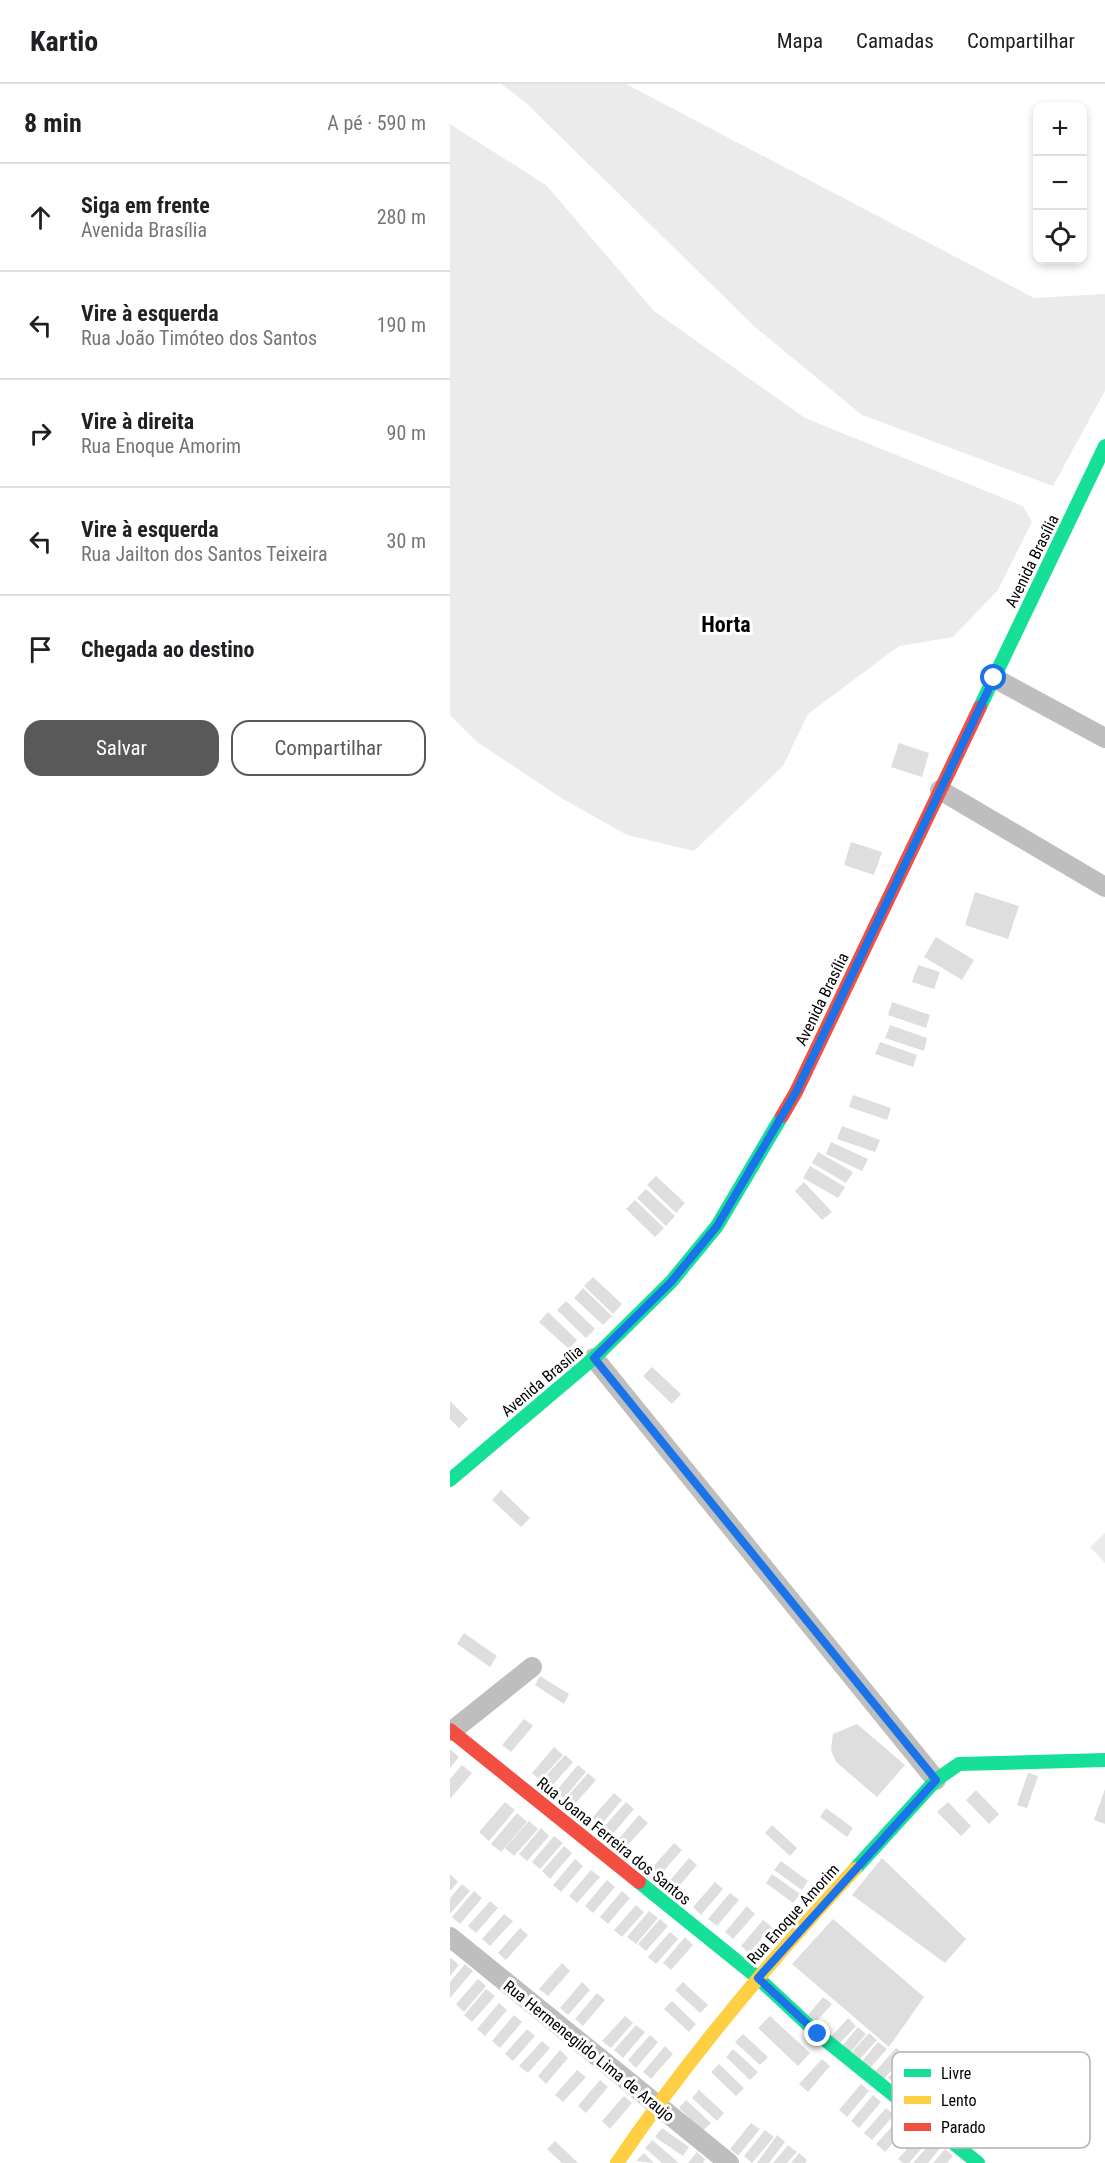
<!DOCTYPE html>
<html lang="pt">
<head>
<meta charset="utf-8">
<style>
	:root { --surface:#fff; --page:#f2f2f2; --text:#202124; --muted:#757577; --line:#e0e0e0; --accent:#595959 }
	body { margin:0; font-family:"Roboto Condensed",sans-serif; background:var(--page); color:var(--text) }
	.controls { position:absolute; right:18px; top:18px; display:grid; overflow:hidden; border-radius:12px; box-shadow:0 3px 9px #0003 }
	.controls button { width:54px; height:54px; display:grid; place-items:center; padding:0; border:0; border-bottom:2px solid var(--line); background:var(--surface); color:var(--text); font:30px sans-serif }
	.stop { position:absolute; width:18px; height:18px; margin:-14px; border:4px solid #1a73e8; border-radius:50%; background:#fff }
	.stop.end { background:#1a73e8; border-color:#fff; box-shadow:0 2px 6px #0008 }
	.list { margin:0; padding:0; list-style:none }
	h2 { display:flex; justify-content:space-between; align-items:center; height:78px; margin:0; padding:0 24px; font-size:26px }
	h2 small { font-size:20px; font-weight:400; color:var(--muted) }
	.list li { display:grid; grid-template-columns:39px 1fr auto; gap:18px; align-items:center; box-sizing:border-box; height:108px; padding:0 24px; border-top:2px solid var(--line) }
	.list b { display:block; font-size:22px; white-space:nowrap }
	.list p { margin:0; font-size:20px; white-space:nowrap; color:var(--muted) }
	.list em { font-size:20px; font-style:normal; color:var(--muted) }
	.actions { display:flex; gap:12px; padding:18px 24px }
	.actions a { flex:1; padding:14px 0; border:2px solid var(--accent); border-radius:18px; text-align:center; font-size:21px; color:var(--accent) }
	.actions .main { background:var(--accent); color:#fff }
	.icon { flex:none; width:33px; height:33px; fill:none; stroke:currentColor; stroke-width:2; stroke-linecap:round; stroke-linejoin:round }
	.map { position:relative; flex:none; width:655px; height:2079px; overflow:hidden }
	header { display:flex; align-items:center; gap:36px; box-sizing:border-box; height:84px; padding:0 30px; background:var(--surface); border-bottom:2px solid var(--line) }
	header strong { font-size:28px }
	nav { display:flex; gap:33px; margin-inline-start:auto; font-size:21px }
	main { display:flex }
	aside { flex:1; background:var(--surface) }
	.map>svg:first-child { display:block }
	.green { fill:#ebebeb }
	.building { fill:#dedede }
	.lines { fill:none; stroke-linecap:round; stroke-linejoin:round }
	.street { stroke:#bebebe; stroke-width:20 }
	.fast { stroke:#16e098; stroke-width:14 }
	.slow { stroke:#ffcf43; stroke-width:14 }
	.jam { stroke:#f24e42; stroke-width:14 }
	.route { stroke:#1a73e8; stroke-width:8 }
	.labels { text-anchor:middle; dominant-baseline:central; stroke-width:6; stroke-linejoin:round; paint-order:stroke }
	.street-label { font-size:16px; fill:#000; stroke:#fff }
	.district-label { font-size:22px; font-weight:bold; fill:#000; stroke:#fff }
	.key { fill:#fff; stroke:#b2b2b2; stroke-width:1.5 }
	.key-label { font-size:16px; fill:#000 }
</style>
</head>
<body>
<header>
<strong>Kartio</strong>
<nav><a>Mapa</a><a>Camadas</a><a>Compartilhar</a></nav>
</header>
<main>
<aside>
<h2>8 min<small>A pé · 590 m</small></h2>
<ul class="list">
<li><svg class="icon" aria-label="ahead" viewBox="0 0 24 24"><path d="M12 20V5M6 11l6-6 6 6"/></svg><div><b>Siga em frente</b><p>Avenida Brasília</p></div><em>280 m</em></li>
<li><svg class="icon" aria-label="left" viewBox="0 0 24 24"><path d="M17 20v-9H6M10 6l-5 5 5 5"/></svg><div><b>Vire à esquerda</b><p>Rua João Timóteo dos Santos</p></div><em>190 m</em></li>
<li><svg class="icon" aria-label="right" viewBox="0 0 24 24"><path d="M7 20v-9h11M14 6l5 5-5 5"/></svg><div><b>Vire à direita</b><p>Rua Enoque Amorim</p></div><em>90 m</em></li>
<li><svg class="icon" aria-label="left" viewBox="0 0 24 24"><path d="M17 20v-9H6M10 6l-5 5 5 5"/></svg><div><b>Vire à esquerda</b><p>Rua Jailton dos Santos Teixeira</p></div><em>30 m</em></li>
<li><svg class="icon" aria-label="arrive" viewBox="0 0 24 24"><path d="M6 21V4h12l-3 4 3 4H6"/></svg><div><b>Chegada ao destino</b></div></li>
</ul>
<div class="actions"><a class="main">Salvar</a><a>Compartilhar</a></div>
</aside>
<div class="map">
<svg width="655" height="2079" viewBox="0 0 655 2079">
	<rect width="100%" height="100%" fill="#fff"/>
	<path class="green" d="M 51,0 L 176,0 L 584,214 L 655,210 L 655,307 L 603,402 L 412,331 L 305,243 L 75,18 Z
		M 0,40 L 96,101 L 204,227 L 355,334 L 573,422 L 582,438 L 548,506 L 503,553 L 449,562 L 358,630 L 333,682 L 244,767 L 177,751 L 113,715 L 27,658 L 0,631 Z
		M 655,1449 L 655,1479 L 640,1463 Z"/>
	<path class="building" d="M 449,659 L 479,669 L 472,693 L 441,683 Z
		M 401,758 L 432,768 L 424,791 L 394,781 Z
		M 525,808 L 569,822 L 558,855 L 515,841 Z
		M 486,853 L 524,876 L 512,896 L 474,873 Z
		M 468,881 L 490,888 L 484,905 L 462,898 Z
		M 442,918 L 480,931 L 476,944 L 438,931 Z
		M 440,941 L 477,954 L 474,967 L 435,954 Z
		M 430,958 L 467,971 L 463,983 L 425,970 Z
		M 403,1011 L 441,1024 L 437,1036 L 399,1023 Z
		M 392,1042 L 430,1056 L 425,1068 L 387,1055 Z
		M 381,1058 L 418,1075 L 412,1087 L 376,1070 Z
		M 368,1068 L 403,1088 L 396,1099 L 362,1079 Z
		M 360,1082 L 395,1103 L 388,1114 L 353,1094 Z
		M 206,1092 L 235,1119 L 226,1129 L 197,1101 Z
		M 354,1098 L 382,1128 L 372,1136 L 345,1107 Z
		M 196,1105 L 225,1132 L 216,1142 L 187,1114 Z
		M 185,1116 L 214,1144 L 205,1153 L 176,1125 Z
		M 143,1193 L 172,1220 L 163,1230 L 134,1202 Z
		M 133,1204 L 162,1232 L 153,1241 L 124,1214 Z
		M 116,1217 L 145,1245 L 136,1254 L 107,1226 Z
		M 98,1228 L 127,1256 L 119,1265 L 89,1238 Z
		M 202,1283 L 231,1310 L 222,1320 L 193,1292 Z
		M 0,1317 L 18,1335 L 9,1344 L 0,1335 Z
		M 51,1406 L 80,1434 L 71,1443 L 42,1416 Z
		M 14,1549 L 47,1572 L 40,1583 L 7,1560 Z
		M 90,1592 L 119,1610 L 114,1620 L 85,1601 Z
		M 74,1635 L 83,1642 L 61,1668 L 52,1661 Z
		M 407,1640 L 455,1681 L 427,1713 L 386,1678 L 381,1666 L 383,1650 Z
		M 104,1663 L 113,1671 L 90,1696 L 82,1689 Z
		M 0,1665 L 9,1673 L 0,1684 Z
		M 115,1671 L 123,1678 L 101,1703 L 92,1696 Z
		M 12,1681 L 22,1689 L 0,1715 L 0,1695 Z
		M 128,1681 L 136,1688 L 114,1714 L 106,1707 Z
		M 138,1689 L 146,1696 L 124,1721 L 116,1714 Z
		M 578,1689 L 588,1692 L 577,1724 L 567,1721 Z
		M 655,1705 L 655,1740 L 644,1736 Z
		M 526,1706 L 549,1730 L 539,1740 L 516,1716 Z
		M 164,1709 L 172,1716 L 150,1742 L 141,1735 Z
		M 55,1718 L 65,1726 L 39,1757 L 29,1748 Z
		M 176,1718 L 184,1725 L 162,1751 L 153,1744 Z
		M 498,1718 L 521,1742 L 511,1752 L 487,1728 Z
		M 376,1724 L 403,1744 L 397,1753 L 370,1733 Z
		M 67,1729 L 77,1738 L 51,1768 L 41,1760 Z
		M 189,1731 L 198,1739 L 175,1764 L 167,1757 Z
		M 79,1737 L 88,1745 L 64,1772 L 55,1764 Z
		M 322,1741 L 347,1764 L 340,1772 L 315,1749 Z
		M 91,1744 L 99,1752 L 77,1777 L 69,1770 Z
		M 104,1752 L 113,1759 L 90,1785 L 82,1778 Z
		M 224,1759 L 232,1766 L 210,1791 L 202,1784 Z
		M 114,1762 L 122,1769 L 100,1795 L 92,1787 Z
		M 239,1774 L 247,1781 L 225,1807 L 217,1800 Z
		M 432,1774 L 516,1855 L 495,1879 L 402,1811 Z
		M 125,1775 L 133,1782 L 111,1808 L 103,1801 Z
		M 331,1777 L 358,1797 L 352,1806 L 324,1786 Z
		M 141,1786 L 150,1793 L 127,1819 L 119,1812 Z
		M 0,1790 L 8,1798 L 0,1807 Z
		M 322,1790 L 350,1810 L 343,1819 L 316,1799 Z
		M 157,1796 L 165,1803 L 143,1829 L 135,1822 Z
		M 265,1798 L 273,1805 L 251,1831 L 243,1823 Z
		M 12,1800 L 20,1807 L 0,1830 L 0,1814 Z
		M 24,1807 L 32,1814 L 10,1840 L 2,1833 Z
		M 172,1807 L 180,1814 L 158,1840 L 150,1833 Z
		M 280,1809 L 289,1816 L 267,1842 L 258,1835 Z
		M 40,1817 L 48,1824 L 26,1849 L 18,1842 Z
		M 186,1821 L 194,1828 L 172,1853 L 164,1846 Z
		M 297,1822 L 305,1830 L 283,1855 L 275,1848 Z
		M 199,1827 L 208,1834 L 186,1860 L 177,1853 Z
		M 54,1830 L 63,1837 L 40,1862 L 32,1855 Z
		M 210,1835 L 218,1842 L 196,1867 L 188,1860 Z
		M 383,1835 L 474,1913 L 439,1963 L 342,1880 Z
		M 313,1836 L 322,1843 L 299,1869 L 291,1862 Z
		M 70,1844 L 78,1851 L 56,1876 L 48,1869 Z
		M 220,1848 L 228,1855 L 206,1880 L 198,1873 Z
		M 235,1853 L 243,1861 L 221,1886 L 213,1879 Z
		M 1,1874 L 9,1881 L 0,1892 L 0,1875 Z
		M 112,1879 L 120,1887 L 98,1912 L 89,1905 Z
		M 15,1880 L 23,1887 L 0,1914 L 0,1898 Z
		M 28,1895 L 36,1902 L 14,1928 L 6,1920 Z
		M 132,1898 L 140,1906 L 118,1931 L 110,1924 Z
		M 233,1898 L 258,1921 L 250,1929 L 225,1906 Z
		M 36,1905 L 45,1912 L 22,1938 L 14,1931 Z
		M 147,1909 L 155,1916 L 133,1942 L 125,1935 Z
		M 373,1913 L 382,1920 L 365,1939 L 357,1932 Z
		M 222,1917 L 246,1940 L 239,1948 L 214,1925 Z
		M 49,1919 L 57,1926 L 35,1952 L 27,1945 Z
		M 64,1931 L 72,1938 L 50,1964 L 42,1957 Z
		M 175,1932 L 183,1939 L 161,1964 L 152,1957 Z
		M 320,1932 L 360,1969 L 348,1982 L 308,1944 Z
		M 398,1934 L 406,1942 L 389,1960 L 381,1953 Z
		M 186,1941 L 195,1948 L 173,1974 L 164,1966 Z
		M 408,1943 L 416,1950 L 400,1969 L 392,1962 Z
		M 77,1945 L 85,1952 L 63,1977 L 55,1970 Z
		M 419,1949 L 427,1956 L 410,1975 L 402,1968 Z
		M 293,1950 L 318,1973 L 310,1981 L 285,1958 Z
		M 200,1951 L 208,1958 L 186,1984 L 178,1976 Z
		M 92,1957 L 100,1964 L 78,1989 L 69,1982 Z
		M 428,1958 L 437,1965 L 420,1984 L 412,1977 Z
		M 215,1962 L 223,1970 L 201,1995 L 193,1988 Z
		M 446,1964 L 455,1971 L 432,1997 L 424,1989 Z
		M 283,1965 L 308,1988 L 300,1996 L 276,1973 Z
		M 110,1966 L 118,1974 L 96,2000 L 88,1992 Z
		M 460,1969 L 468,1976 L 446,2001 L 438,1994 Z
		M 372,1975 L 380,1982 L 358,2008 L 349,2000 Z
		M 269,1980 L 294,2004 L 286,2012 L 261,1988 Z
		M 127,1986 L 136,1993 L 113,2018 L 105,2011 Z
		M 150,1996 L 158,2003 L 136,2029 L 128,2022 Z
		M 411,2000 L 419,2007 L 397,2033 L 389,2026 Z
		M 249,2006 L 274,2029 L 267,2037 L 242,2014 Z
		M 423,2011 L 431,2018 L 409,2044 L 401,2037 Z
		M 174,2012 L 182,2019 L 160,2045 L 152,2037 Z
		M 236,2016 L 261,2039 L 253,2047 L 229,2024 Z
		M 436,2024 L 444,2031 L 422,2056 L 414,2049 Z
		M 449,2035 L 457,2042 L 435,2068 L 426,2060 Z
		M 301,2039 L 310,2045 L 288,2072 L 280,2065 Z
		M 212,2044 L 239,2063 L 233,2072 L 205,2053 Z
		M 315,2046 L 324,2053 L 302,2079 L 294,2072 Z
		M 471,2049 L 479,2056 L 459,2079 L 453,2079 L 448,2075 Z
		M 327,2051 L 335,2058 L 319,2079 L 307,2079 Z
		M 202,2056 L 229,2079 L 212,2079 L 195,2064 Z
		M 483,2056 L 491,2063 L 478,2079 L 463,2079 Z
		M 105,2057 L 128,2079 L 112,2079 L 97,2065 Z
		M 338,2061 L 347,2068 L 337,2079 L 323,2079 Z
		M 495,2065 L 503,2072 L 497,2079 L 483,2079 Z
		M 247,2068 L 255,2075 L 253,2079 L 238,2079 Z
		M 194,2069 L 204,2079 L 186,2077 Z
		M 349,2069 L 357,2076 L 355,2079 L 341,2079 Z"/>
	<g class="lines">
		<path class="street" d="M 544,594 L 655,654
			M 490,706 L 655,803
			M 144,1274 L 486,1696
			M 2,1647 L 82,1583
			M 0,1853 L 279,2079"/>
		<path class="fast" d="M 530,623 L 655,362
			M 0,1396 L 144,1274 L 221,1198 L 267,1142 L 332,1032
			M 405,1785 L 486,1696 L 509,1680 L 655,1676
			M 189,1798 L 308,1894 L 368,1950 L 528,2079"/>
		<path class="slow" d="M 167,2079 C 238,1974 319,1878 405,1785"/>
		<path class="jam" d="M 332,1032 L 346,1008 L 530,623
			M 0,1646 L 189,1798"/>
	</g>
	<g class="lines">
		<path class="route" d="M 368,1950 L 308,1894 L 486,1696 L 144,1274 L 221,1198 L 267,1142 L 346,1008 L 544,594"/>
	</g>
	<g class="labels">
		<g class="street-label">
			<text transform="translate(582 477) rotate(-64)">Avenida Brasília</text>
			<text transform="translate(372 915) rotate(-64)">Avenida Brasília</text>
			<text transform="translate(92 1297) rotate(-40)">Avenida Brasília</text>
			<text transform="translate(164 1757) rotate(39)">Rua Joana Ferreira dos Santos</text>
			<text transform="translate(343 1830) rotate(-48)">Rua Enoque Amorim</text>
			<text transform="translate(139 1967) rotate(39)">Rua Hermenegildo Lima de Araujo</text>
		</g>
		<g class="district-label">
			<text x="276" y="540">Horta</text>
		</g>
	</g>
	<rect x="442" y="1968" width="198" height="96" rx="9" class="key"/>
	<rect x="454" y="1985" width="27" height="8" fill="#16e098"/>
	<rect x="454" y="2012" width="27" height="8" fill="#ffcf43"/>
	<rect x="454" y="2039" width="27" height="8" fill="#f24e42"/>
	<g class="key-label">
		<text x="491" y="1995">Livre</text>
		<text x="491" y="2022">Lento</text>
		<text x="491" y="2049">Parado</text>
	</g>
</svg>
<div class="controls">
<button>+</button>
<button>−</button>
<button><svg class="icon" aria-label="locate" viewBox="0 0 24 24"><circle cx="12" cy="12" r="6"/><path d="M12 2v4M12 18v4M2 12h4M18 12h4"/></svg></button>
</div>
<div class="stop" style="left:544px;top:594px"></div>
<div class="stop end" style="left:368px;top:1950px"></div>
</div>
</main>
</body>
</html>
